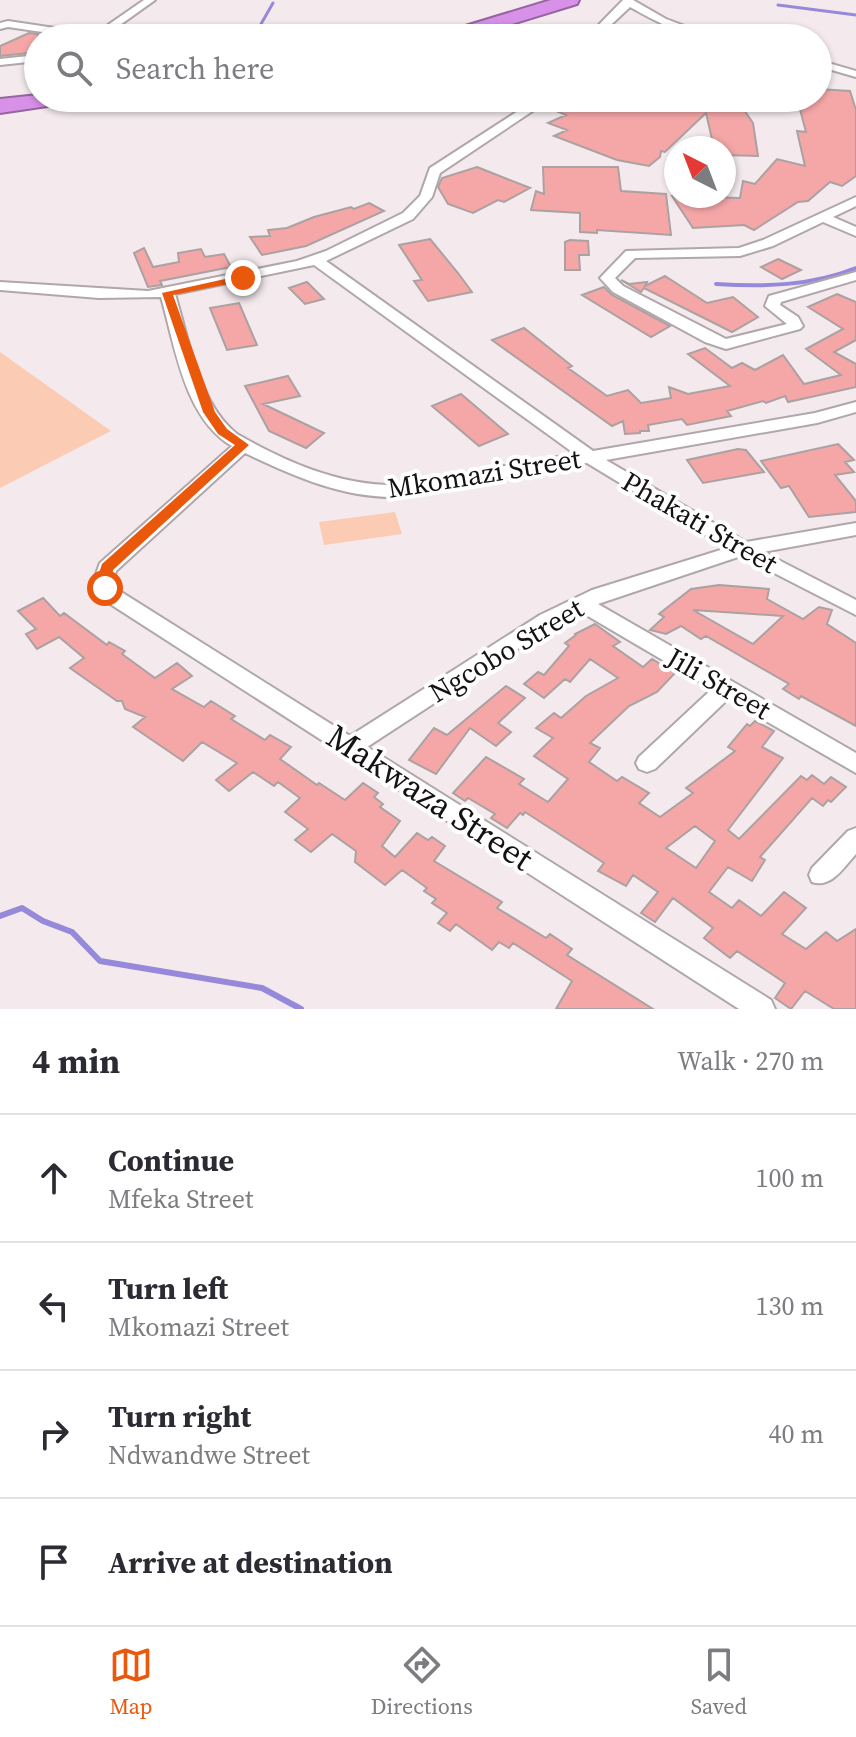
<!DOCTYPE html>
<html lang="en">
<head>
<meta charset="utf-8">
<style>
	:root { --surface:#fff; --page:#f7f7f7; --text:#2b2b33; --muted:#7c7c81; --line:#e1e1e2; --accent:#ea580c }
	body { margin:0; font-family:"Source Serif 4",serif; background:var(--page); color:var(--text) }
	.compass { position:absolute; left:664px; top:136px; width:72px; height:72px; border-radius:50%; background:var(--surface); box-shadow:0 2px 6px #0004; rotate:318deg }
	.stop { position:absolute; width:24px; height:24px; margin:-18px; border:6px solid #ea580c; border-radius:50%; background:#fff }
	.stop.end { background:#ea580c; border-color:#fff; box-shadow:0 2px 8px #0008 }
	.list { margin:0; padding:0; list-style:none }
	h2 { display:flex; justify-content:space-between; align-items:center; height:104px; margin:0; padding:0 32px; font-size:34px }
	h2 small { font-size:26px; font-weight:400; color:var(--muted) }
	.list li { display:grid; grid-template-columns:52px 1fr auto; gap:24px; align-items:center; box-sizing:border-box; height:128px; padding:0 32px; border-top:2px solid var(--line) }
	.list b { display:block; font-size:30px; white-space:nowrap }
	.list p { margin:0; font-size:26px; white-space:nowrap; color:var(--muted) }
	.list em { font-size:26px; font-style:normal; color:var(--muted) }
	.icon { flex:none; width:44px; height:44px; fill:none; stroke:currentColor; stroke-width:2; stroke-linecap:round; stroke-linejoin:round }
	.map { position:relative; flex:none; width:856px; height:1009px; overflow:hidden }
	.search { position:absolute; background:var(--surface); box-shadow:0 2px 6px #0004; left:24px; right:24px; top:24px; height:88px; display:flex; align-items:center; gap:20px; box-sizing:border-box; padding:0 28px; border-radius:44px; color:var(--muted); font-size:30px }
	.sheet { height:616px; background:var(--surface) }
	nav { display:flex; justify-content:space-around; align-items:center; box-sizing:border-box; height:112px; border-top:2px solid var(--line); background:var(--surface); font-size:22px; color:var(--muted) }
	nav a { display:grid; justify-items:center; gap:4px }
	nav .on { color:var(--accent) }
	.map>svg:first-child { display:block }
	.green { fill:#fbcbb4 }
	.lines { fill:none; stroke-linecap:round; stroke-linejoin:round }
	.stream-far2 { stroke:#9689d9; stroke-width:3 }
	.stream-far1 { stroke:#9689d9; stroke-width:4 }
	.stream { stroke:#9689d9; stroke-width:6 }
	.building { fill:#f5a7a8; stroke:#aba1a1; stroke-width:2; fill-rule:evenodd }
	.street-casing { stroke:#b0a7ab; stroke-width:4 }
	.highway-casing { stroke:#94659e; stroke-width:4 }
	.street { fill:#fff; fill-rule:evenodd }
	.highway { fill:#d891e9; fill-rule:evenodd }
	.route { fill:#ea580c }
	.labels { text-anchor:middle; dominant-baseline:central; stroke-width:8; stroke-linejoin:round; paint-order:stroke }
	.street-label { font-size:28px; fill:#151214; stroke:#fff }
	.near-street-label { font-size:34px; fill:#151214; stroke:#fff }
</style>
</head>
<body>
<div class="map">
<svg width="856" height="1009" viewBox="0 0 856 1009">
	<rect width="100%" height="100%" fill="#f4eaee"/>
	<path class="green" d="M 0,352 L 111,431 L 0,488 Z
		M 395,512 L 402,534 L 324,545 L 319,522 Z"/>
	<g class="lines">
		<path class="stream-far2" d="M 778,5 L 856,15
			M 253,38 L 273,3"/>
		<path class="stream-far1" d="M 716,284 C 765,287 810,286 856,268"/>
		<path class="stream" d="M 0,916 L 22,908 L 43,921 L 72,932 L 100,961 L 262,988 L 301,1009"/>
	</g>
	<path class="building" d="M 29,33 L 38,34 L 38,52 L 0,56 L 0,46 Z
		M 818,89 L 850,91 L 856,110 L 856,176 L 842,186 L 830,182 L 808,201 L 798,202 L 754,230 L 744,225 L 693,228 L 672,196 L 740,198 L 743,181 L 755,184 L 777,159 L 805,166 L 797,131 L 806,132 L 797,98 L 818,98 Z
		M 569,98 L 736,98 L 753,123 L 758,156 L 724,155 L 724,148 L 714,148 L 706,113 L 665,152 L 661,151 L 660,157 L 649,166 L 617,160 L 554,136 L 567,130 L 548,123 L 566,115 L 547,107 Z
		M 477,167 L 530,188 L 504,202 L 498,200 L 473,213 L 448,204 L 438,187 L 442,178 Z
		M 543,167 L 618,167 L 621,191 L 666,194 L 671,235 L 597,230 L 597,233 L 580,232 L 580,213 L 531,210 L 536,191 L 544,194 Z
		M 369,203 L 384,211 L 306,246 L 262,255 L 250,237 L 270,236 L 268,230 L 287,228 L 314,217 L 351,207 L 354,209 Z
		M 430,239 L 458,273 L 472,292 L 428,301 L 414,281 L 422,280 L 399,245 Z
		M 570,240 L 588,241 L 589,255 L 579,255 L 580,270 L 565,270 L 565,242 Z
		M 144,248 L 153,267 L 179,262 L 178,253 L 201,249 L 205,257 L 224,254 L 231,267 L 160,281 L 162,285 L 148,287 L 134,253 Z
		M 778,259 L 801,270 L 782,279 L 761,267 Z
		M 665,276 L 707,303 L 733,297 L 758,317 L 732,332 L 644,288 L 641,292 L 621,280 L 629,284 L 647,282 L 645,286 Z
		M 307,282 L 324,299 L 305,304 L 289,288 Z
		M 604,287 L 612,295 L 670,326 L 651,337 L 582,295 Z
		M 837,294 L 856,302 L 856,340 L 834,352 L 856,364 L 856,387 L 788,402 L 785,396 L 766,403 L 763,401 L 727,411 L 731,416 L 687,425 L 682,419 L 648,425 L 649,431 L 640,431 L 640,433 L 625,434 L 623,421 L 612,426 L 492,340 L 524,328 L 572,366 L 568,368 L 607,396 L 628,390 L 641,403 L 671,398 L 669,387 L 688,394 L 730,386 L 688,354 L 705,348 L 732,368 L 742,363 L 755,370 L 783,355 L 804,384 L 841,375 L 806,349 L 843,329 L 808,307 Z
		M 239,303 L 257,345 L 227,350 L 210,308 Z
		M 288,376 L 300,396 L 263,404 L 324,433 L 306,448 L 269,431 L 245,386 Z
		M 461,394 L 508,434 L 479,446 L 432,406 Z
		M 838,444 L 854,460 L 845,462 L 854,472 L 835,475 L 856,501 L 856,512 L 809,517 L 789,486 L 781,488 L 761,461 Z
		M 738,449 L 746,450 L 764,472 L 703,483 L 687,460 Z
		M 719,585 L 769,589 L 767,599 L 803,619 L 819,607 L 832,610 L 827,624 L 856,643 L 856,726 L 801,696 L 799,699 L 783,689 L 789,684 L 706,636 L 701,639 L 681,626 L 666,634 L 650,630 L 664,617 L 659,614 L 691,589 ZM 693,610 L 783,616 L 753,644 Z
		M 43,598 L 60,616 L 64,613 L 107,645 L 109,642 L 125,651 L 122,654 L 155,678 L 177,663 L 192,676 L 172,689 L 204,707 L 211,701 L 235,716 L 231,719 L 265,740 L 270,735 L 291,747 L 280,759 L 317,785 L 319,783 L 345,800 L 363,783 L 378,793 L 374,797 L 383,804 L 380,807 L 400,821 L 382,846 L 395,857 L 417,833 L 428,840 L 432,837 L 445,846 L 434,861 L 502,902 L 497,908 L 546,938 L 550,934 L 572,949 L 567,955 L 653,1009 L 556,1009 L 572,981 L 513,943 L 509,948 L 499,942 L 492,950 L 456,924 L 450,931 L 438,923 L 447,913 L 432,903 L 436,899 L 424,891 L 427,888 L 402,870 L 385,885 L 355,862 L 356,851 L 332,834 L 311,852 L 295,840 L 308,829 L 285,812 L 300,798 L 278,782 L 274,786 L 253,772 L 229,791 L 216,780 L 237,763 L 202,742 L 183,761 L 133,727 L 145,717 L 125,709 L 122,701 L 117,701 L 70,668 L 84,658 L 59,637 L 37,649 L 26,634 L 36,629 L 18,611 Z
		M 595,624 L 620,642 L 613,646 L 643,667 L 652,659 L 675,673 L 657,692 L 629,706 L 590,743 L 600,748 L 589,762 L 617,781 L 622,777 L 649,793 L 639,803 L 660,817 L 693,793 L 686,788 L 735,751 L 728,747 L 747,724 L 750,726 L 755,721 L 774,731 L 762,747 L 783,758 L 728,830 L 739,839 L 801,776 L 807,780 L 812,775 L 824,784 L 831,777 L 846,787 L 831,802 L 828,800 L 823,806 L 812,798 L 760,857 L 765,860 L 752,881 L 728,867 L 709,892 L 732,908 L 739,900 L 761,916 L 784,892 L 806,908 L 782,934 L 806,949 L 826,932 L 837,941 L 856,929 L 856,1009 L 834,1009 L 805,991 L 791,1009 L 775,998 L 785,983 L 737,951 L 730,958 L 704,938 L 713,928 L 673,898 L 655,922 L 641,913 L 658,892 L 633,875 L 626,886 L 598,871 L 604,863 L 525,812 L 523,815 L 520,813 L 507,828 L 491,818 L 495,814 L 468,798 L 465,801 L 453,793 L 486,757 L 524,779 L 519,784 L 548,802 L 568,779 L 534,756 L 553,738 L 536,728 L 554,713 L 561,718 L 586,696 L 618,678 L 590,659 L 570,682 L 565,679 L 544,698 L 524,684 L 538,672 L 544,675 L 569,646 L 565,643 L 576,635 L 575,634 ZM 695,826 L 715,841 L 696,868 L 666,848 Z
		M 506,686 L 525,698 L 498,723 L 511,732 L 496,746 L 470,728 L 436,774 L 409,760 L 434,728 L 447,735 Z"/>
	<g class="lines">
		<g class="street-casing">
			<path id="street" d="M 144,0 L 155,0 L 106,35 L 109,38 L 83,38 L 8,27 L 0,29 L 0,23 L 8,21 L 95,34 Z
				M 623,0 L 633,0 L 666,19 L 717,38 C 686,38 657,22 630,7 L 597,38 L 586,38 Z
				M 38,55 L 38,61 L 0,65 L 0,59 Z
				M 818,60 L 856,71 L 856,77 L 818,66 Z
				M 538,98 L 552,98 L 440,173 L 432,197 L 413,219 L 326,261 L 593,451 L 815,413 L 856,402 L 856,412 L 817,423 L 606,460 L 746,542 L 856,523 L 856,535 L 763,552 L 856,600 L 856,615 L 741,556 L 598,604 L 856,753 L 856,773 L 728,699 L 655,769 L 647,772 L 639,769 L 636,763 L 639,757 L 712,689 L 581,612 L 554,625 L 367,747 L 771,1000 L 775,1009 L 739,1009 L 104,600 L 93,582 L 100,563 L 232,446 C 184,418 175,345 161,297 L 99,298 L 0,290 L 0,282 L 148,291 L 297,261 L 326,251 L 403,213 L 420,196 L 430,168 ZM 314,265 L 575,454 L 393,485 C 338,485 284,461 237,434 C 198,403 189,339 175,294 ZM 245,453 C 291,475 340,497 393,497 L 587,463 L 727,548 L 592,590 L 540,615 L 350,736 L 118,590 L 113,582 L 116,571 Z
				M 856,197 L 856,206 L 833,217 L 856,227 L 856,236 L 823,222 L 773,246 L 740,256 L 635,258 L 615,278 L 623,286 L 726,339 L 787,324 L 765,306 L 769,296 L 856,272 L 856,280 L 781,302 L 780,305 L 798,317 L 803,326 L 800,329 L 726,349 L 705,342 L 613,292 L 600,278 L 626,251 L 739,248 L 763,240 Z
				M 856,828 L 856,854 C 844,867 831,889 812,882 L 809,875 L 812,868 L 848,831 Z"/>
		</g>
		<g class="highway-casing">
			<path id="highway" d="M 551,0 L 579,0 L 577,4 L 466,38 L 436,38 L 439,34 Z
				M 38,95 L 38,98 L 72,98 L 61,104 L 0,113 L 0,99 Z"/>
		</g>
		<use href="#street" class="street"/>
		<use href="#highway" class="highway"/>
	</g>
	<path class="route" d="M 243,275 L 248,278 L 247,280 L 173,295 L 215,412 L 227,429 L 249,445 L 113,570 L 110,592 L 100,592 L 96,582 L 102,564 L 235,445 L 218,434 L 203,412 L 162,293 Z"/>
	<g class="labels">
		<g class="street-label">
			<text transform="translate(484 473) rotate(-9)">Mkomazi Street</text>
			<text transform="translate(700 522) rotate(30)">Phakati Street</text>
			<text transform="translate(506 650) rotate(-31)">Ngcobo Street</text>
			<text transform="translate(719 683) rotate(30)">Jili Street</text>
		</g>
		<g class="near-street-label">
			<text transform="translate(430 797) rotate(33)">Makwaza Street</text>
		</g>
	</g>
</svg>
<svg class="compass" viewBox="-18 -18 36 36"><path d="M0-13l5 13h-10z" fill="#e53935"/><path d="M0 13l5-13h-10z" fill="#7c7c81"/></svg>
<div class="stop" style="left:105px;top:588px"></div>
<div class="stop end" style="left:243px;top:278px"></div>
<div class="search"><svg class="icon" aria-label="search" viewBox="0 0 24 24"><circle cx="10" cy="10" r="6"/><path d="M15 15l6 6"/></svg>Search here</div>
</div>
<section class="sheet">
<h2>4 min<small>Walk · 270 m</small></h2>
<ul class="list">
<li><svg class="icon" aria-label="ahead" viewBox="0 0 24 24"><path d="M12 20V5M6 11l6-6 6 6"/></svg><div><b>Continue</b><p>Mfeka Street</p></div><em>100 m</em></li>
<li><svg class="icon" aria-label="left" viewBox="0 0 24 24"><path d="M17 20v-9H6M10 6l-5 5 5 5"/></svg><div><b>Turn left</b><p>Mkomazi Street</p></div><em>130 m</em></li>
<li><svg class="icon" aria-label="right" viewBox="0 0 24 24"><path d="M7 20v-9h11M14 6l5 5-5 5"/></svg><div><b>Turn right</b><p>Ndwandwe Street</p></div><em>40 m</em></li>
<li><svg class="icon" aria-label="arrive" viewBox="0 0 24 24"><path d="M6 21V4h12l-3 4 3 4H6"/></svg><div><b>Arrive at destination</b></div></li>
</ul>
</section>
<nav>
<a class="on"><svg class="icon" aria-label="map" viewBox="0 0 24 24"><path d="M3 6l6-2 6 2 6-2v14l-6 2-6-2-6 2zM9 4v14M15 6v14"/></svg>Map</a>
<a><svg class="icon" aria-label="directions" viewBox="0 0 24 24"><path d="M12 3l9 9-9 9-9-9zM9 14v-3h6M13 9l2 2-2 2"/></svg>Directions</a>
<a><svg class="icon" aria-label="saved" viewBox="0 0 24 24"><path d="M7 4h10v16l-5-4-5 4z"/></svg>Saved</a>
</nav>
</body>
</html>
